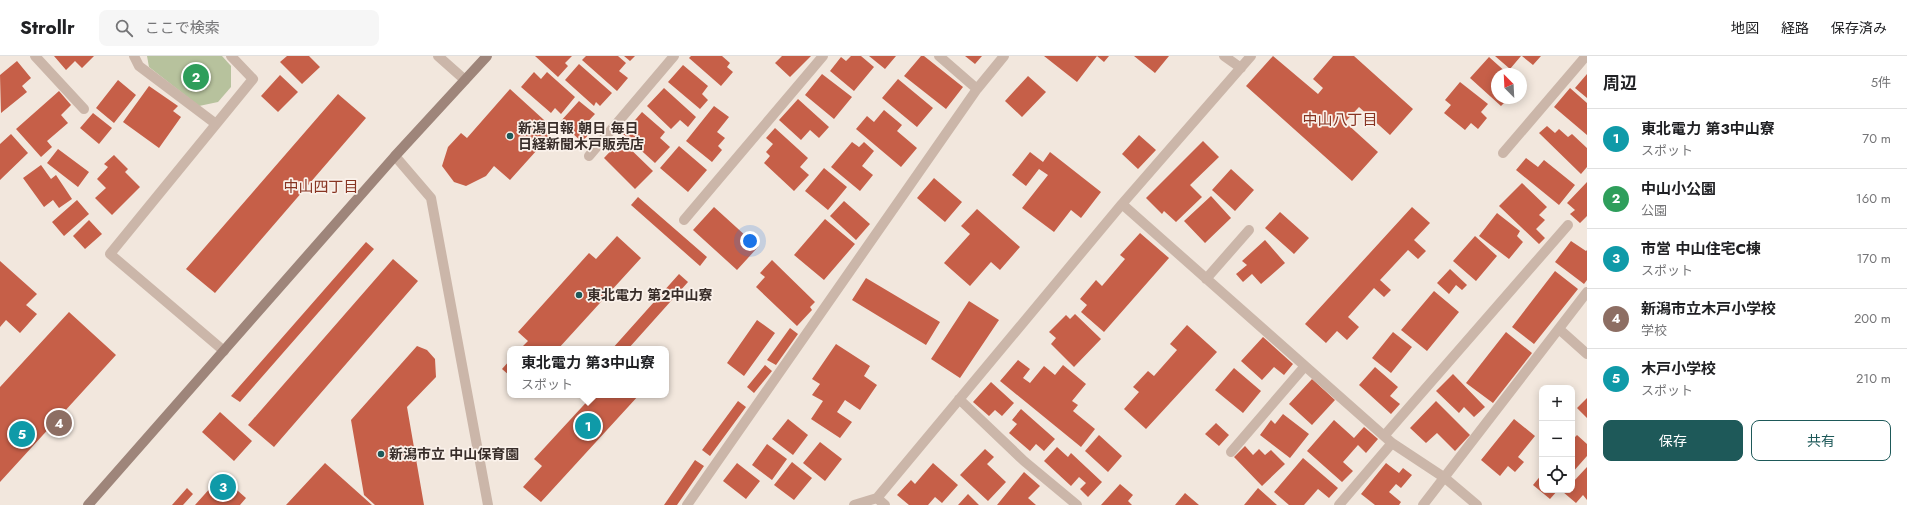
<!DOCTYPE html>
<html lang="ja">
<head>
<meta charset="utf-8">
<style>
	:root { --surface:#fff; --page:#f6f6f6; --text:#202124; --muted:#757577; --line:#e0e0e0; --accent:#1e5959 }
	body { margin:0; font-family:Jost,"Noto Sans JP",sans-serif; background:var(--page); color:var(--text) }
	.controls { position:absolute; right:12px; bottom:12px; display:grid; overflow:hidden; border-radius:8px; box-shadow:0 2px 10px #0003 }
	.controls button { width:36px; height:36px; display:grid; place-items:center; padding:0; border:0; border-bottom:1px solid var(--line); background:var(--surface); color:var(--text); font:20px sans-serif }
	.compass { position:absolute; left:1491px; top:12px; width:36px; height:36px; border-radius:50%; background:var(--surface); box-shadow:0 2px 10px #0003; rotate:336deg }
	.you { position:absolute; left:750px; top:185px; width:14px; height:14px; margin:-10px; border:3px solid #fff; border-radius:50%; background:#1a73e8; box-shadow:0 0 0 6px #1a73e833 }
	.badge { display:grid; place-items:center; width:26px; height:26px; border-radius:50%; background:var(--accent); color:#fff; font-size:13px; font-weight:700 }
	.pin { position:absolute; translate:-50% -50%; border:2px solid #fff; box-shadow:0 1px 4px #0006 }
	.popup { position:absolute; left:507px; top:290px; width:162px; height:52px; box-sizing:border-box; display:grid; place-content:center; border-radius:8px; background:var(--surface); filter:drop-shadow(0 1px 3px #0005); font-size:13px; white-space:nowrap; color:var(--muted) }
	.popup b { font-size:15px; color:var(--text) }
	.popup::after { content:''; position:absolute; left:50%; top:100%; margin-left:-8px; border:8px solid transparent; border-top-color:var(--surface) }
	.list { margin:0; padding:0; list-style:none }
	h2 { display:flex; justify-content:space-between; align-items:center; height:52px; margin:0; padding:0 16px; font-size:17px }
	h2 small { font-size:13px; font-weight:400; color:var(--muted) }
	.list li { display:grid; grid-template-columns:26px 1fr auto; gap:12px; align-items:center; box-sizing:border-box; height:60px; padding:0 16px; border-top:1px solid var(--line) }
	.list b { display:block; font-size:15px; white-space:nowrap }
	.list p { margin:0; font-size:13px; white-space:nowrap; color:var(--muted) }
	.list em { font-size:13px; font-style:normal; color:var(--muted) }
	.actions { display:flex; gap:8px; padding:12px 16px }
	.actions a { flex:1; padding:9px 0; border:1px solid var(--accent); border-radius:8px; text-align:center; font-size:14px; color:var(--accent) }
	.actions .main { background:var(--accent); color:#fff }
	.icon { flex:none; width:22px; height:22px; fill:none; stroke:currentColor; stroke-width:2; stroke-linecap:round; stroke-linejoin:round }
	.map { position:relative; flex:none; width:1587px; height:449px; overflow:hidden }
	header { display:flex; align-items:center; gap:24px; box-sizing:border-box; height:56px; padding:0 20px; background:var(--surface); border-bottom:1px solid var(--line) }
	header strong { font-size:19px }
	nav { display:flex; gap:22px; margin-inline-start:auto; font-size:14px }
	.search { width:280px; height:36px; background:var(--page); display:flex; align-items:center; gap:10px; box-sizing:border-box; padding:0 14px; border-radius:8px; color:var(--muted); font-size:15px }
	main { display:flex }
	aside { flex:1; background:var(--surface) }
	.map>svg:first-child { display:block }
	.green { fill:#b7c29d }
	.building { fill:#c65f48 }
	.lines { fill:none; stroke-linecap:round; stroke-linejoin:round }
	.street { stroke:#cbb6a9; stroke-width:10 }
	.secondary { stroke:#9e857a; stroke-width:10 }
	.poi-dot { fill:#1e5959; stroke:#faf1ea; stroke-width:1.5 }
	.labels { text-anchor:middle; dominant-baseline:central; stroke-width:3.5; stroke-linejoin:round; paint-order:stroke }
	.poi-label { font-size:14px; font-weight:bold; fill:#382d29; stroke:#faf1ea; text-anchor:start }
	.neighbourhood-label { font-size:15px; fill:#873422; stroke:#faf1ea }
</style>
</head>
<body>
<header>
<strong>Strollr</strong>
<div class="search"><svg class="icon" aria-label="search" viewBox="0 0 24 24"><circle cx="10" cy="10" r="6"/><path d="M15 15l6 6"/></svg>ここで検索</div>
<nav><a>地図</a><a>経路</a><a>保存済み</a></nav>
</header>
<main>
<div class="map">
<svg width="1587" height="449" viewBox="0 0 1587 449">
	<rect width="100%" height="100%" fill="#f2e7dd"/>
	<path class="green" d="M 147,0 L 222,0 L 231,10 L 231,31 L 218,46 L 199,50 L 149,11 Z"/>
	<path class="building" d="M 54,0 L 94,0 L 82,12 L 75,5 L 66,14 Z
		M 287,0 L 309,0 L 320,11 L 302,28 L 280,6 Z
		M 535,0 L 572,0 L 565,7 L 568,10 L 558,21 Z
		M 586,0 L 618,0 L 626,7 L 619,15 L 628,22 L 617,35 L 582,4 Z
		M 624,0 L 635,0 L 630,5 Z
		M 691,0 L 722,0 L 730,7 L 727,11 L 733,16 L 721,30 L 689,2 Z
		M 782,0 L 811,0 L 790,21 L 775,7 Z
		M 851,0 L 861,0 L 874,11 L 854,35 L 830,15 L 841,1 L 846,5 Z
		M 869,0 L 896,0 L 885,13 Z
		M 921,0 L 924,0 L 963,31 L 946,53 L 904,20 Z
		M 965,0 L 982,0 L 975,8 Z
		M 1044,0 L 1109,0 L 1104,6 L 1097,0 L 1077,26 Z
		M 1134,0 L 1169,0 L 1155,17 Z
		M 1273,0 L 1318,38 L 1323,32 L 1313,23 L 1333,0 L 1354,0 L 1413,53 L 1390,79 L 1359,51 L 1345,66 L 1378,96 L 1352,125 L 1246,30 Z
		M 1495,0 L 1521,0 L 1510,13 Z
		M 1522,0 L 1541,0 L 1533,9 Z
		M 1489,1 L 1508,18 L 1497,18 L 1497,42 L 1509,42 L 1501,50 L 1470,22 Z
		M 17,5 L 31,22 L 22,30 L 27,36 L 1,57 L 0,19 Z
		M 579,8 L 612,37 L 600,50 L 596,46 L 594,50 L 565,24 Z
		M 683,9 L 708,30 L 702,38 L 708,44 L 700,53 L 668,26 Z
		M 534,16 L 541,23 L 547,16 L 575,41 L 561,58 L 555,52 L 551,57 L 521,31 Z
		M 822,18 L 852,41 L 834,63 L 805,39 Z
		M 1587,18 L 1587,42 L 1575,32 Z
		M 280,19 L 298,36 L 278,56 L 261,40 Z
		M 1028,20 L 1046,36 L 1022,61 L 1005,45 Z
		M 898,23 L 933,52 L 917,71 L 882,42 Z
		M 118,24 L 136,39 L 114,67 L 96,52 Z
		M 1460,26 L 1488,48 L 1481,56 L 1487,62 L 1478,73 L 1471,67 L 1465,74 L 1444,57 L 1451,49 L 1445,44 Z
		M 149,30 L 178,50 L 173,55 L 181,61 L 159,92 L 123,66 Z
		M 664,32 L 696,61 L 688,71 L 680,64 L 671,73 L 647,50 Z
		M 1570,32 L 1587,47 L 1587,79 L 1554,51 Z
		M 510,33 L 555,74 L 510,124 L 494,110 L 486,120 L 466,130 L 454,126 L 442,110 L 448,91 L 461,77 L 467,82 Z
		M 59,35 L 71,49 L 61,59 L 68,67 L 47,85 L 52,91 L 41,101 L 16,73 Z
		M 338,38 L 366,62 L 215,237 L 186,213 Z
		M 798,43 L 829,71 L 819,82 L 810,74 L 801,84 L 779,64 Z
		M 579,45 L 595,58 L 582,72 L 589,78 L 582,86 L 560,66 Z
		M 714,50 L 729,61 L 717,76 L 725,82 L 718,90 L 722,94 L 712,106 L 686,85 Z
		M 884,54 L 902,69 L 897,75 L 917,92 L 901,111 L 856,73 L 867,60 L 874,66 Z
		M 642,56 L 665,76 L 660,82 L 670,91 L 655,107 L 623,78 Z
		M 93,57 L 112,72 L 99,88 L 80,72 Z
		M 1547,70 L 1555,77 L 1559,73 L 1568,81 L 1572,78 L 1587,92 L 1587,111 L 1581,118 L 1539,77 Z
		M 775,72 L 808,102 L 800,111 L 809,119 L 794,135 L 764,107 L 770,100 L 766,96 L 773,88 L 766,82 Z
		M 11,78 L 28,97 L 0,124 L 0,88 Z
		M 1139,79 L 1156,94 L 1138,113 L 1122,98 Z
		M 621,84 L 653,115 L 635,133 L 604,102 Z
		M 1203,85 L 1219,101 L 1190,129 L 1202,141 L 1176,166 L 1164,155 L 1162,158 L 1146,142 Z
		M 852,86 L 859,91 L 864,86 L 874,95 L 862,110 L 873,119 L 860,135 L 831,111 Z
		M 679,90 L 707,114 L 688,136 L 660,112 Z
		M 58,93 L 89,116 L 78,131 L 47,107 Z
		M 1030,96 L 1043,106 L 1050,96 L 1101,136 L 1081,162 L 1071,154 L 1054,176 L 1022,152 L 1048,119 L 1039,113 L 1026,130 L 1012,119 Z
		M 114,99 L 128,113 L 125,116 L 140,131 L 112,159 L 95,142 L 106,132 L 97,123 L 108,111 L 104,108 Z
		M 1526,102 L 1538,111 L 1544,104 L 1575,129 L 1559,149 L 1516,114 Z
		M 41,109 L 51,123 L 56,119 L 72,143 L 59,152 L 53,144 L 44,151 L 23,122 Z
		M 824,112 L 847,131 L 828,154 L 805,135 Z
		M 1231,113 L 1254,134 L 1235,155 L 1212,134 Z
		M 934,122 L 962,146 L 945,166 L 917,142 Z
		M 1587,126 L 1587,160 L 1580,167 L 1570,158 L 1575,154 L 1567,147 Z
		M 1522,127 L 1547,151 L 1539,159 L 1545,164 L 1536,173 L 1545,182 L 1539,188 L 1499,150 Z
		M 1211,140 L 1231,162 L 1205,187 L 1184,165 Z
		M 638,141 L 707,201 L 700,210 L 631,149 Z
		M 77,144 L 89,158 L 64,180 L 52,166 Z
		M 844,145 L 870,168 L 856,184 L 830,160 Z
		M 714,151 L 758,191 L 737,214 L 693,174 Z
		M 1412,151 L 1430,167 L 1414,184 L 1426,195 L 1418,203 L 1408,194 L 1380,224 L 1391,234 L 1384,241 L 1374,232 L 1348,261 L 1359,271 L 1347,284 L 1337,275 L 1326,287 L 1305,268 Z
		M 977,153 L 1020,191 L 1000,214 L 991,206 L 970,230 L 944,207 L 970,178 L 961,170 Z
		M 1280,156 L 1309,182 L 1294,198 L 1265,172 Z
		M 1497,157 L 1520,175 L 1517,180 L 1523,186 L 1509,203 L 1479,180 Z
		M 825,163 L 855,188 L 824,224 L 794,199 Z
		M 89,164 L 102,178 L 85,193 L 73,180 Z
		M 1140,177 L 1169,202 L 1104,276 L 1081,256 L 1087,249 L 1080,243 L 1096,224 L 1102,230 L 1125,203 L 1120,199 Z
		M 617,180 L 641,202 L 558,293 L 520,293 L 528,285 L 518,276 L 589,197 L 596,203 Z
		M 1475,180 L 1497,200 L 1476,225 L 1453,205 Z
		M 1265,184 L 1285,207 L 1261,228 L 1252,218 L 1243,226 L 1236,218 L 1247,209 L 1242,205 Z
		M 1571,185 L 1586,195 L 1587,194 L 1587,224 L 1584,228 L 1555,206 Z
		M 366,186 L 374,193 L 240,346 L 231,340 Z
		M 393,203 L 418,225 L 274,391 L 248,369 Z
		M 772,204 L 815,246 L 810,251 L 812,254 L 797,270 L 756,231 L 765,221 L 760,217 Z
		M 0,205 L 37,238 L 26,249 L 37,258 L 20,277 L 6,264 L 0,271 Z
		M 1450,213 L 1467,229 L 1462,234 L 1456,229 L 1449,238 L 1437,227 Z
		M 1555,215 L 1578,233 L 1534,288 L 1512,271 Z
		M 679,218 L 688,226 L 628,293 L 612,293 Z
		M 866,222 L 940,266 L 926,289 L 852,244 Z
		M 1434,235 L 1459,256 L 1427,295 L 1401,274 Z
		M 969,245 L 999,264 L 960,322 L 931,303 Z
		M 69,256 L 116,299 L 0,426 L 0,331 Z
		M 1075,258 L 1101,283 L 1074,311 L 1051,288 L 1056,282 L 1049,276 L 1066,259 L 1070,263 Z
		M 757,264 L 775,277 L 744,320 L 727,307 Z
		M 1187,269 L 1217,296 L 1146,373 L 1124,353 L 1139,336 L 1133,331 L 1148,315 L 1154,320 L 1177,294 L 1170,288 Z
		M 790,272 L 798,278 L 776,309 L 767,304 Z
		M 1393,276 L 1412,291 L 1391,317 L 1372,302 Z
		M 1506,276 L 1532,297 L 1493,347 L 1466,327 Z
		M 1263,281 L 1293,308 L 1284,319 L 1274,311 L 1262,324 L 1241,305 Z
		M 836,288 L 870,310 L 864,320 L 877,329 L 860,354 L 845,344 L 837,356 L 852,366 L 840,382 L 811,363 L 823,345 L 812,339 L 820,328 L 812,323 Z
		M 417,290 L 427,294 L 435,303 L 436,321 L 407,351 L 424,449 L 375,449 L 364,439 L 351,364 Z
		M 510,304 L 510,320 L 502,313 Z
		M 1018,304 L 1030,313 L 1023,322 L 1030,327 L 1044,310 L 1055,319 L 1063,309 L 1086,328 L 1072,345 L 1078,349 L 1073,355 L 1095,373 L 1081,391 L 1000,325 Z
		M 765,309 L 772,315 L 754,337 L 747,331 Z
		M 1375,311 L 1398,331 L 1390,340 L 1400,348 L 1391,358 L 1359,329 Z
		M 1234,312 L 1261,335 L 1243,357 L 1215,334 Z
		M 1453,318 L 1485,351 L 1474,361 L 1464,351 L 1459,357 L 1436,335 Z
		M 1312,323 L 1335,344 L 1312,369 L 1289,348 Z
		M 991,326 L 1014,347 L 1002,360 L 995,354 L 989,360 L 973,346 Z
		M 593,339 L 639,339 L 541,446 L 523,431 L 542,410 L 534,403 Z
		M 1587,342 L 1587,362 L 1577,352 Z
		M 738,345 L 746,351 L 710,400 L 702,394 Z
		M 1436,345 L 1470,379 L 1455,395 L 1437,377 L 1426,387 L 1410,372 Z
		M 1021,353 L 1055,383 L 1044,395 L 1036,388 L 1030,395 L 1009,377 L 1017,368 L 1012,364 Z
		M 220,356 L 252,385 L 234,405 L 202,376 Z
		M 1283,358 L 1309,378 L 1290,402 L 1260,379 L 1271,364 L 1275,368 Z
		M 788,363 L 808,379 L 793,399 L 772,383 Z
		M 1514,363 L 1535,380 L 1518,401 L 1524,406 L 1515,416 L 1508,410 L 1500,420 L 1481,404 Z
		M 1334,364 L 1354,382 L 1364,371 L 1378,383 L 1366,397 L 1358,389 L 1343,406 L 1353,415 L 1342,426 L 1307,395 Z
		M 1216,367 L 1229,379 L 1219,390 L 1205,378 Z
		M 1099,379 L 1122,400 L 1108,416 L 1085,395 Z
		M 1577,379 L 1587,388 L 1587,400 L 1572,417 L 1572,384 Z
		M 820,386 L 842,403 L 825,425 L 803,407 Z
		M 767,388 L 787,403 L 772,424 L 752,409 Z
		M 1245,390 L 1253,399 L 1259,393 L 1265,399 L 1271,394 L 1285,408 L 1262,430 L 1234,401 Z
		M 1057,391 L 1068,401 L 1071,397 L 1102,426 L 1088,441 L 1080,433 L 1086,427 L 1079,421 L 1071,430 L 1044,405 Z
		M 985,393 L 994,401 L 987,408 L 1006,426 L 988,445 L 960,419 Z
		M 1303,402 L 1338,432 L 1329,442 L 1318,433 L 1304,449 L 1289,449 L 1274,436 Z
		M 695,404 L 704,410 L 677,449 L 664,449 Z
		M 792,406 L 812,422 L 794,444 L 774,429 Z
		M 325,407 L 372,449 L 286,449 Z
		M 737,407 L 760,425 L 746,443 L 723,425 Z
		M 933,407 L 958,429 L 942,447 L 935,441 L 928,449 L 909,449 L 897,439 L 911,424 L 915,428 Z
		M 1386,407 L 1399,417 L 1403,412 L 1412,419 L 1401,432 L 1396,428 L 1389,436 L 1401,446 L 1399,449 L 1375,449 L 1361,438 Z
		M 1587,411 L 1587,444 L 1583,439 L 1576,447 L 1563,436 L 1565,434 L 1572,434 L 1572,427 Z
		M 1024,416 L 1040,430 L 1028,442 L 1036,449 L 997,449 Z
		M 1542,418 L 1542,434 L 1558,434 L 1550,443 L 1533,429 Z
		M 221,420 L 246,442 L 240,449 L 195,449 Z
		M 1120,428 L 1133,439 L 1128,445 L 1132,449 L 1101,449 Z
		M 187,432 L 193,438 L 183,449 L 172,449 Z
		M 1258,432 L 1277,449 L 1244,449 Z
		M 1185,437 L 1199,449 L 1175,449 Z
		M 968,438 L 979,449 L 958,449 Z"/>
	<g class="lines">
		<path class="street" d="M 35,0 L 84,53
			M 134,0 L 139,10 L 216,68
			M 438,0 L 465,24
			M 939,0 L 977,33
			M 1224,0 L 1241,12
			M 1503,97 L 1586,0
			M 395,100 L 431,142 L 488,449
			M 589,100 L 674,0
			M 1122,148 L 1392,387 L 1445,422 L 1477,449
			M 684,164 L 823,0
			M 1206,223 L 1249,174
			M 1559,273 L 1587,298
			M 224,295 L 110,198 L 253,23 L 231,0
			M 959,343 L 1024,405 L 1077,449
			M 1384,380 L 1568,169
			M 1231,396 L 1305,310
			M 877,442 L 885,449
			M 687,449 L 977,33 L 1004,0
			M 854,449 L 877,442 L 1122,148 L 1251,0
			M 1339,449 L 1392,387
			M 1423,449 L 1587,236"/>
		<path class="secondary" d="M 88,449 L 395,100 L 487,0"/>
	</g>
	<g class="poi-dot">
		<circle cx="510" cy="80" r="4"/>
		<circle cx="579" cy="239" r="4"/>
		<circle cx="381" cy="398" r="4"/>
	</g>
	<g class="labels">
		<g class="poi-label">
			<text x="518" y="72">新潟日報 朝日 毎日<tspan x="518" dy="16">日経新聞木戸販売店</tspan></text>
			<text x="587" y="239">東北電力 第2中山寮</text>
			<text x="389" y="398">新潟市立 中山保育園</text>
		</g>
		<g class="neighbourhood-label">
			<text x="1340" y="64">中山八丁目</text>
			<text x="321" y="131">中山四丁目</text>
		</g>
	</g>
</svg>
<div class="controls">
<button>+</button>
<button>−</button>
<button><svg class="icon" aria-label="locate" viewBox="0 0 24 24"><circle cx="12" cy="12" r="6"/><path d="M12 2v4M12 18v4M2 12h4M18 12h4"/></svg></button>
</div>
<svg class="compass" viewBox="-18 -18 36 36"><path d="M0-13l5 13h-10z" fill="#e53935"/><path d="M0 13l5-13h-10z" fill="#757577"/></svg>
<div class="you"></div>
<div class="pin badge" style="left:588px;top:370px;background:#0f9aa8">1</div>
<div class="popup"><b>東北電力 第3中山寮</b>スポット</div>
<div class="pin badge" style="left:196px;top:21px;background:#2e9e5b">2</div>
<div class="pin badge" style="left:223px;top:431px;background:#0f9aa8">3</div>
<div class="pin badge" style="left:59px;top:367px;background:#8d6e63">4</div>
<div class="pin badge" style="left:22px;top:378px;background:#0f9aa8">5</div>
</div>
<aside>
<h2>周辺<small>5件</small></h2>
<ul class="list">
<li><span class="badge" style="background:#0f9aa8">1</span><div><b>東北電力 第3中山寮</b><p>スポット</p></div><em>70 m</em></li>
<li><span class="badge" style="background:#2e9e5b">2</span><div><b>中山小公園</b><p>公園</p></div><em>160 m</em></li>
<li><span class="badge" style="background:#0f9aa8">3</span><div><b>市営 中山住宅C棟</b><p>スポット</p></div><em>170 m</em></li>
<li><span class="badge" style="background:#8d6e63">4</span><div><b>新潟市立木戸小学校</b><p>学校</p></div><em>200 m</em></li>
<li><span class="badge" style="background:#0f9aa8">5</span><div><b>木戸小学校</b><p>スポット</p></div><em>210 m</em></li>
</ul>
<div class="actions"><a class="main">保存</a><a>共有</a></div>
</aside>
</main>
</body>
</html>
